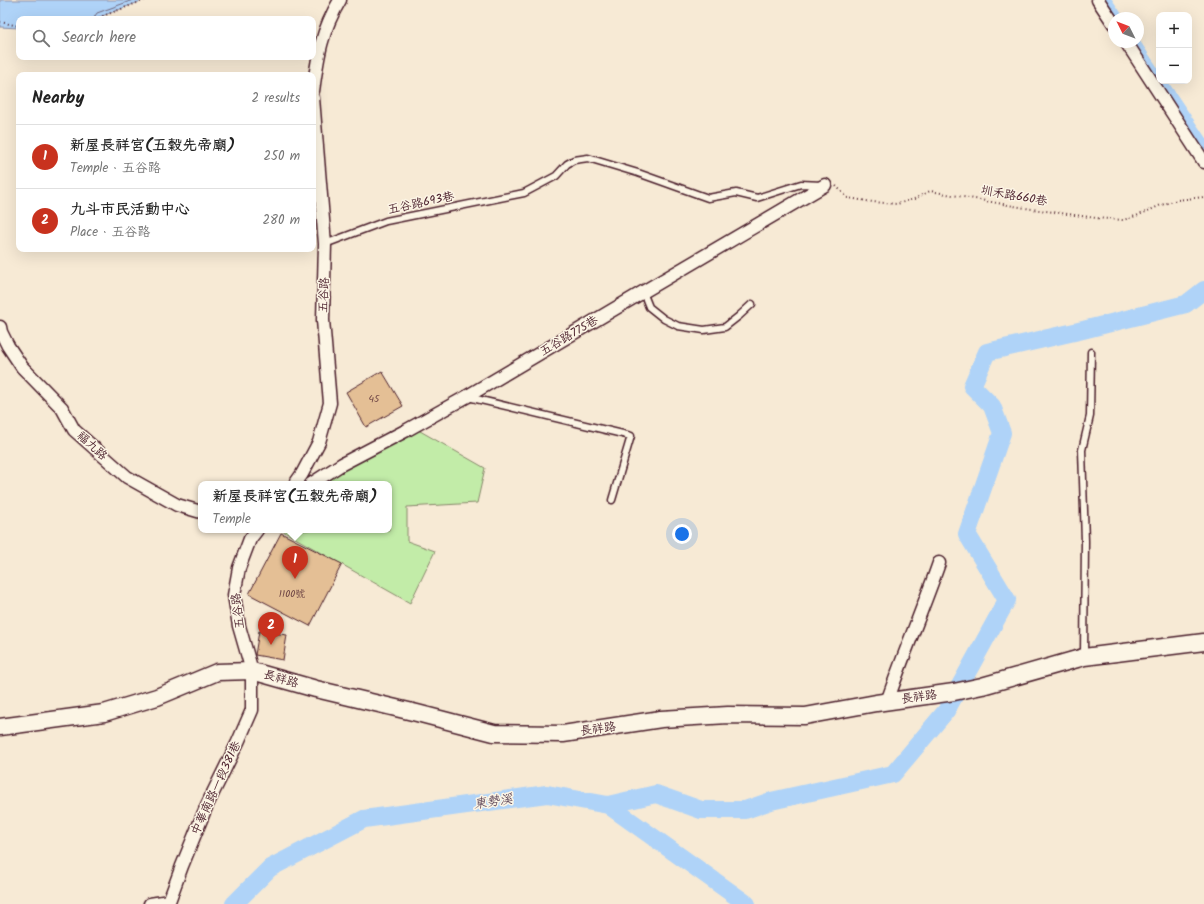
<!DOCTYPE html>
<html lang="en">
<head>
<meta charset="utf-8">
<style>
	:root { --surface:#fff; --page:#f6f6f6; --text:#222; --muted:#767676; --line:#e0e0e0; --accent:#c8321e }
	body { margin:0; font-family:Kalam,"LXGW WenKai TC",sans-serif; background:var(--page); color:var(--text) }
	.controls { position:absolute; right:12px; top:12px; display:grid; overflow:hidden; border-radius:8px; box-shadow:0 4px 16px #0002 }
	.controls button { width:36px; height:36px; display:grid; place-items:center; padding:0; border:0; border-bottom:1px solid var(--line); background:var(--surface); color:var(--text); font:20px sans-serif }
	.compass { position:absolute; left:1108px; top:12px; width:36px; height:36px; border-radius:50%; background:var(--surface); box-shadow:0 4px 16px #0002; rotate:312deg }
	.you { position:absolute; left:682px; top:534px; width:14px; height:14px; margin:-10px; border:3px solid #fff; border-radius:50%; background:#1a73e8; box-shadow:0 0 0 6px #1a73e833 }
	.badge { display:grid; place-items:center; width:26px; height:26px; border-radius:50%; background:var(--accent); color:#fff; font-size:13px; font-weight:700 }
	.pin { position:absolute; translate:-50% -33px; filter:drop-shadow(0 1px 2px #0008) }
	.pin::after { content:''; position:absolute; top:21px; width:14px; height:12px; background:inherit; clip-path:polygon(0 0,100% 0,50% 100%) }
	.popup { position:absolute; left:198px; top:481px; width:194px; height:52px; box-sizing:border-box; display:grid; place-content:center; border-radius:8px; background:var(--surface); filter:drop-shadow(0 1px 3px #0005); font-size:13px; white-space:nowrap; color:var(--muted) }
	.popup b { font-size:15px; color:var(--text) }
	.popup::after { content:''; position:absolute; left:50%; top:100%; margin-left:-8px; border:8px solid transparent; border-top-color:var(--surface) }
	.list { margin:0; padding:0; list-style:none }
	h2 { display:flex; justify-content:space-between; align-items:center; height:52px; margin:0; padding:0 16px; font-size:17px }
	h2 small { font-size:13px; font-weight:400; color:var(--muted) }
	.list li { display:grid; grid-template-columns:26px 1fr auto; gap:12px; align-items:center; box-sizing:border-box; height:64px; padding:0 16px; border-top:1px solid var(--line) }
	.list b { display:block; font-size:15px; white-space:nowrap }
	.list p { margin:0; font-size:13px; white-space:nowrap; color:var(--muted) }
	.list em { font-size:13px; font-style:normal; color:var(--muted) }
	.icon { flex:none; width:22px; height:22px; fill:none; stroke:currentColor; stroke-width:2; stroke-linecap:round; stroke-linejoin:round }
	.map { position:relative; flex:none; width:1204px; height:904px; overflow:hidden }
	.search { position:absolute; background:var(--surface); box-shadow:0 4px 16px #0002; left:16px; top:16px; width:300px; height:44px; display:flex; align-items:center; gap:10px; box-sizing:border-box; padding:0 14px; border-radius:8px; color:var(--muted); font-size:15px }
	.panel { position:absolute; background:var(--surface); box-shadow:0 4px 16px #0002; left:16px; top:72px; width:300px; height:180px; border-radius:8px }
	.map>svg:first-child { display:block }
	.green { fill:#c2eca8; stroke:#86866a }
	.water { fill:#afd3f8; stroke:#878ba6 }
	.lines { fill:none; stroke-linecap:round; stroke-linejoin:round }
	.shore { stroke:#72677d; stroke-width:1 }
	.canal { stroke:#afd3f8; stroke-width:11 }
	.river { stroke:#afd3f8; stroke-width:18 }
	.building { fill:#e4bf95; stroke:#4a1f2b }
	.lane-casing { stroke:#4a1f2b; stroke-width:9 }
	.street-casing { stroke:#4a1f2b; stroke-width:15 }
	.secondary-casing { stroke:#4a1f2b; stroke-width:19 }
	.path { stroke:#4a1f2b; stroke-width:2; stroke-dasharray:1 3; stroke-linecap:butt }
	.lane { stroke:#fcf5e5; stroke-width:6 }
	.street { stroke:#fcf5e5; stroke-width:12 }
	.secondary { stroke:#fcf5e5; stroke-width:16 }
	.labels { text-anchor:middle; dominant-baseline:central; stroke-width:3; stroke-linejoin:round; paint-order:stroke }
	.number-label { font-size:10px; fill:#704746 }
	.street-label { font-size:12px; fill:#4a1f2b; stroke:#fcf5e5 }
	.water-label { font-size:13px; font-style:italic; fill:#634c5e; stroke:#fcf5e5 }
</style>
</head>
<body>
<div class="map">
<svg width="1204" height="904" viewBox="0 0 1204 904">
	<rect width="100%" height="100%" fill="#f7ead5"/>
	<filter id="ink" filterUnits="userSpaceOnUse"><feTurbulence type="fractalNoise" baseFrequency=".025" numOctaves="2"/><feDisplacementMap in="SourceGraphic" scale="8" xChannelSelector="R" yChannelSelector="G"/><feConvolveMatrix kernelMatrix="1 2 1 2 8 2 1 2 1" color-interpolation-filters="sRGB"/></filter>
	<g filter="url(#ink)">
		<path class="green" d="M 413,427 L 485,468 L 477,503 L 407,507 L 407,541 L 435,551 L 410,603 L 281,530 L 389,530 L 389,484 L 321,484 Z"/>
		<path class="water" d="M 0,0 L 144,0 L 94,19 L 19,19 L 19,28 L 0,27 Z"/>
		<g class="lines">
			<path class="shore" d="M 94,19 L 95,16 L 97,13 L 133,0"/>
			<path class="canal" d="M 1106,0 L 1118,18
				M 1134,42 L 1159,79
				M 1161,81 L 1204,145"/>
			<path class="river" d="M 608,805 L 656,794 L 701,810 L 745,810 L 771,801 L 893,774 L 946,711 L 1007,600 L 967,534 L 1002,433 L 992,406 L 972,386 L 987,352 L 1083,330 L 1186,304 L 1204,290
				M 234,904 L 270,868 L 364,819 L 547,794 L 608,805 L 747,904"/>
		</g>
		<path class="building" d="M 382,371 L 403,406 L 366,427 L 346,392 Z
			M 281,533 L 342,564 L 310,626 L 249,594 Z
			M 259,631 L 287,635 L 283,660 L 255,655 Z"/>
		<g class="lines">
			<g class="lane-casing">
				<path id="lane" d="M 325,244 L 386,221 L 524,193 L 556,176 L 567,164 L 574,160 L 588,158 L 638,173 L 708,198 L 736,193 L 757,198 L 801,184 L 822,185
					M 643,292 L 649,307 L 664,319 L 678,326 L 704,330 L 725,327 L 739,316 L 752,304
					M 468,397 L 631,436 L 612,500
					M 1084,656 L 1085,541 L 1082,450 L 1090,416 L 1091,352"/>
			</g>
			<g class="street-casing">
				<path id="street" d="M 1098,0 L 1114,24
					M 1126,42 L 1204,162
					M 313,91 C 318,55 321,32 340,0
					M 0,327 L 1,332 L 8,346 L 22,367 L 62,408 L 74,430 L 127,477 L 177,505 L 201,512
					M 295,484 L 302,474 L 319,442 L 330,403 L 323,320 L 325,244 L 313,98
					M 311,484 L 342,464 L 407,430 L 466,397 L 643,292 L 825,185
					M 887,702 C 903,655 923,609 939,563
					M 150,904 L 169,901
					M 168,904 L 182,866 L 207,805 L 238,742 L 252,710 L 252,671 L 239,626 L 234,595 L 239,568 L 250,539 L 257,530"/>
			</g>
			<g class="secondary-casing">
				<path id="secondary" d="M 0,727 L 104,713 L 157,697 L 217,672 L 252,671 L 316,689 L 417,713 L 494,733 L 563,734 L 661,719 L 728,715 L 805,716 L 876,703 L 954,692 L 982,686 L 1084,657 L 1204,642"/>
			</g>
			<path class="path" d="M 95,19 L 145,0
				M 0,22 L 19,26
				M 836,186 L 848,198 L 873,202 L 897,204 L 914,199 L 930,191 L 1025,208 L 1096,218 L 1123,220 L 1139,215 L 1161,205 L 1177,200 L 1204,197"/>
			<use href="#lane" class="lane"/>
			<use href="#street" class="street"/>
			<use href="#secondary" class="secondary"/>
		</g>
	</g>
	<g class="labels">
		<g class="number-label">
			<text x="374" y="399">45</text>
			<text x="292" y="594">1100號</text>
		</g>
		<g class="street-label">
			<text transform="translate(1014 196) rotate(10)">圳禾路660巷</text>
			<text transform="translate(421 203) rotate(-12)">五谷路693巷</text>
			<text transform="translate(324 295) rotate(-88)">五谷路</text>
			<text transform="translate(569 336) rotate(-31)">五谷路775巷</text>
			<text transform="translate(92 446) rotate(42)">福九路</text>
			<text transform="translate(238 611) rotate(-97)">五谷路</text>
			<text transform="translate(281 679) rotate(16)">長祥路</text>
			<text transform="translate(919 697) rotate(-8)">長祥路</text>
			<text transform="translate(598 729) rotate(-8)">長祥路</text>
			<text transform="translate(216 788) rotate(-65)">中華南路一段381巷</text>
		</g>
		<g class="water-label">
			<text transform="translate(493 802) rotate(-8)">東勢溪</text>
		</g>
	</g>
</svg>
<div class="controls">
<button>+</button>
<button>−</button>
</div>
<svg class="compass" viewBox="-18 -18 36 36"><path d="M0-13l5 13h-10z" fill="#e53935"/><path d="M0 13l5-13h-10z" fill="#767676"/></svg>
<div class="you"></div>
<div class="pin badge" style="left:295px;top:579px">1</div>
<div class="popup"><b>新屋長祥宮(五穀先帝廟)</b>Temple</div>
<div class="pin badge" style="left:271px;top:645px">2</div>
<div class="search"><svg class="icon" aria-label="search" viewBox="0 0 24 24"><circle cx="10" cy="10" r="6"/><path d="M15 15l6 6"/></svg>Search here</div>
<section class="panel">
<h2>Nearby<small>2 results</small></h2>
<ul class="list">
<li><span class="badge">1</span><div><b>新屋長祥宮(五穀先帝廟)</b><p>Temple · 五谷路</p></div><em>250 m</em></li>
<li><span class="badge">2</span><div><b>九斗市民活動中心</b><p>Place · 五谷路</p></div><em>280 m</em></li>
</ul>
</section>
</div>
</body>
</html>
